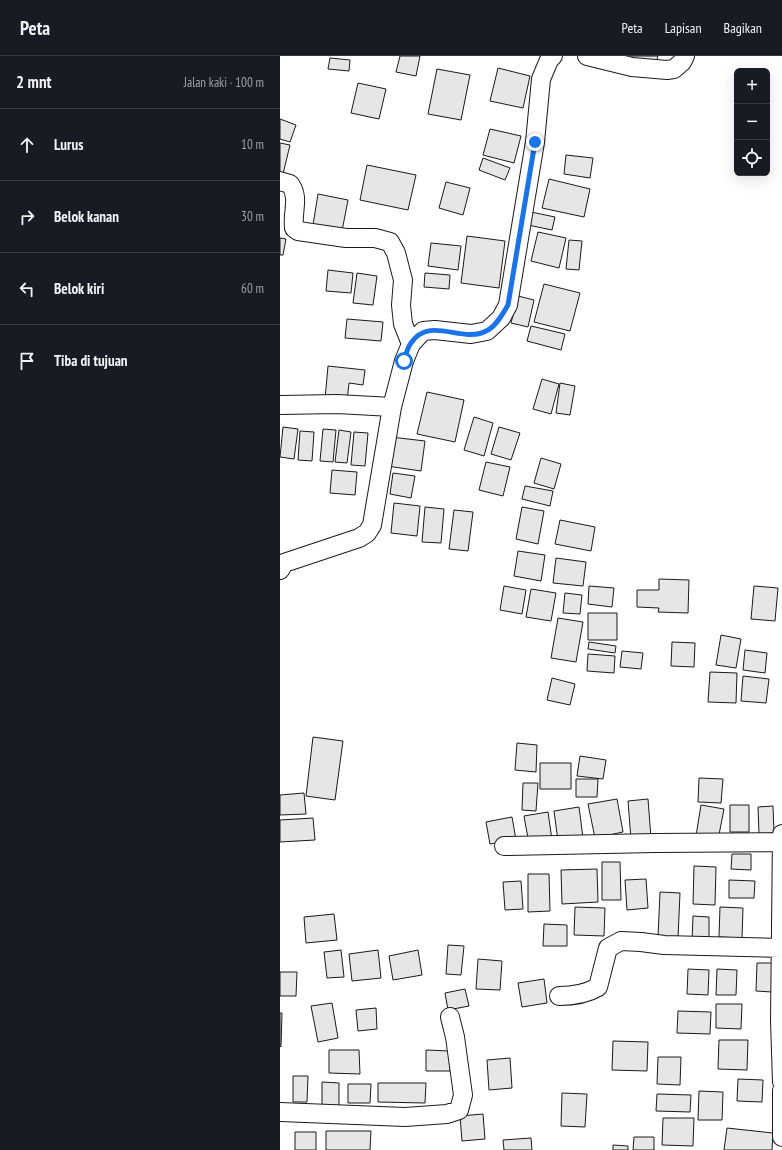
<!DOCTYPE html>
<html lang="id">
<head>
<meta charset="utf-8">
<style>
	:root { --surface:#171b24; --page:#20242c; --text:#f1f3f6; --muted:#9ea1a6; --line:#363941 }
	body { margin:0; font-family:"PT Sans Narrow",sans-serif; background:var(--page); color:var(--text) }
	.controls { position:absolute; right:12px; top:12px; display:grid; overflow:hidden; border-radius:6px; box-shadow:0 4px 16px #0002 }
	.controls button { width:36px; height:36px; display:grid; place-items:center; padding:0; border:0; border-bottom:1px solid var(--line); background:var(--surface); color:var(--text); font:20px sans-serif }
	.stop { position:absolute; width:12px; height:12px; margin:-9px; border:3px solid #1a73e8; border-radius:50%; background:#fff }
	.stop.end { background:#1a73e8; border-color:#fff; box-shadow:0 1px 4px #0008 }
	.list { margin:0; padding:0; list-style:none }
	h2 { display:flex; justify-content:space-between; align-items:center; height:52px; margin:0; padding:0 16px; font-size:17px }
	h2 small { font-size:13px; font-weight:400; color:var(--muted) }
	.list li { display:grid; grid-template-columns:26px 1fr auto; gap:12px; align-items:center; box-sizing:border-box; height:72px; padding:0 16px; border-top:1px solid var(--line) }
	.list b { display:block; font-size:15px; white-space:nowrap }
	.list em { font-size:13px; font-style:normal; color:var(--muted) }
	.icon { flex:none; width:22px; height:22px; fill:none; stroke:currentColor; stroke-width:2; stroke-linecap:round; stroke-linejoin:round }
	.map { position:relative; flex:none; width:502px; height:1094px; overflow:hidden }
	header { display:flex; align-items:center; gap:24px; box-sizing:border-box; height:56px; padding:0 20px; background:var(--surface); border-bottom:1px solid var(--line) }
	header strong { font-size:19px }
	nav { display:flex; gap:22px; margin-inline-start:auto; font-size:14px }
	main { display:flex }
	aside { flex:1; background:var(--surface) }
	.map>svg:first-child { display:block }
	.building { fill:#e6e6e6; stroke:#1a1a1a }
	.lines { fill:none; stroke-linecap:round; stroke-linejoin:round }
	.minor-casing { stroke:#1a1a1a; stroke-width:20 }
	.minor { stroke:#fff; stroke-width:18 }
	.route { stroke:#1a73e8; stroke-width:5 }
</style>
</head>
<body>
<header>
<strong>Peta</strong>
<nav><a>Peta</a><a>Lapisan</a><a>Bagikan</a></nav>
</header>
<main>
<aside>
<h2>2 mnt<small>Jalan kaki · 100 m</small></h2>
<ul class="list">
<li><svg class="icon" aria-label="ahead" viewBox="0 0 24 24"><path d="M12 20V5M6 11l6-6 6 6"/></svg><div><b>Lurus</b></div><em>10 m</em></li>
<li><svg class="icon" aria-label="right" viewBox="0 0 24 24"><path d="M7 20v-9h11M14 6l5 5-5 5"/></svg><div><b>Belok kanan</b></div><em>30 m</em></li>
<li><svg class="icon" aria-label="left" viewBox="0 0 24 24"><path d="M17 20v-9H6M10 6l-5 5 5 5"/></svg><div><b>Belok kiri</b></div><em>60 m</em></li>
<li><svg class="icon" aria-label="arrive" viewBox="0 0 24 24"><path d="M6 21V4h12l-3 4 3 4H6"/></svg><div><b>Tiba di tujuan</b></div></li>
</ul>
</aside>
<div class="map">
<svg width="502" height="1094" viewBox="0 0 502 1094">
	<rect width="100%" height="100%" fill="#fff"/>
	<path class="building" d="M 120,0 L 140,0 L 136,20 L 116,16 Z
		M 352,0 L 378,0 L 375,10 L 351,3 Z
		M 50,2 L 70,4 L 69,15 L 48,13 Z
		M 218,12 L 250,20 L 243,52 L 210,45 Z
		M 157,13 L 190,19 L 181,64 L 148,58 Z
		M 78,27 L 106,33 L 99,63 L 71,57 Z
		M 0,63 L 16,69 L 10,86 L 0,83 Z
		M 210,73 L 241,80 L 234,107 L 203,99 Z
		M 0,87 L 10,89 L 3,118 L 0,118 Z
		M 286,99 L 313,102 L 310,122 L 284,118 Z
		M 203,102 L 230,112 L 225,124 L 199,114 Z
		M 87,109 L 136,119 L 128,154 L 80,144 Z
		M 269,123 L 310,133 L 304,161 L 262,152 Z
		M 166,126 L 190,132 L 183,159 L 159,152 Z
		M 38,138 L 68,144 L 62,175 L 33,169 Z
		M 251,156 L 275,161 L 272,174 L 248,169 Z
		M 258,176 L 286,182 L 279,212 L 251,205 Z
		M 187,180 L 225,185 L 219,232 L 181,227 Z
		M 0,182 L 6,183 L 3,199 L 0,199 Z
		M 289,184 L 302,185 L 299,214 L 286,213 Z
		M 151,187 L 181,190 L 178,214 L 148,210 Z
		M 48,214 L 73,217 L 71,237 L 46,235 Z
		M 77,217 L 97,220 L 93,249 L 73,247 Z
		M 145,217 L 170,219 L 169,233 L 144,231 Z
		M 264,228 L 300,237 L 290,275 L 254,266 Z
		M 238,240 L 254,244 L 248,271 L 231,267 Z
		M 67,263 L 103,266 L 101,285 L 65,282 Z
		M 251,270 L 285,278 L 281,294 L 247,285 Z
		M 48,310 L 85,314 L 83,329 L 69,327 L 67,345 L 45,343 Z
		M 262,323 L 279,328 L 271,358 L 253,353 Z
		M 280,327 L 295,330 L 290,359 L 276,357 Z
		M 147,336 L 184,344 L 175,386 L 137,378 Z
		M 194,361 L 213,367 L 204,400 L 184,394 Z
		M 3,371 L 18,373 L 14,403 L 0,401 Z
		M 219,371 L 240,377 L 231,404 L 211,398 Z
		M 43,373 L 56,374 L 53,406 L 40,405 Z
		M 59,374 L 71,376 L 67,407 L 55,406 Z
		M 20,375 L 34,376 L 32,405 L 18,404 Z
		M 74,376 L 88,377 L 85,410 L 71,409 Z
		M 111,381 L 145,385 L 141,415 L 107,410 Z
		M 261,402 L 281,408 L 274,433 L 254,427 Z
		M 206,406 L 230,411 L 223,440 L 199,434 Z
		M 52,414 L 77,416 L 75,439 L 50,437 Z
		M 113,417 L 135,420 L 131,442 L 110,438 Z
		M 245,430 L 273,435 L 270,450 L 242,443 Z
		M 114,447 L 140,450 L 137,480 L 111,477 Z
		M 145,451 L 164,453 L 161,487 L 142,486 Z
		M 242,451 L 264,455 L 258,488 L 236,483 Z
		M 174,454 L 193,456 L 188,495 L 169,493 Z
		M 280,464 L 315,471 L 311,495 L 275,488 Z
		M 238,495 L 265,499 L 261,525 L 234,520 Z
		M 276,502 L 306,506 L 303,530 L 273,527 Z
		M 379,523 L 409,524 L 408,557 L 378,556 L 379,552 L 357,551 L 357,534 L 379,534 Z
		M 224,530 L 246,534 L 242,558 L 220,554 Z
		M 309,530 L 334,532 L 332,551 L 308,548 Z
		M 474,530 L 498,532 L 495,565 L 471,563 Z
		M 251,533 L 276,537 L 271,565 L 246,561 Z
		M 285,537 L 302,539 L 300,558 L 283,557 Z
		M 308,557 L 337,557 L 337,584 L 308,584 Z
		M 278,562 L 303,566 L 296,606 L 271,602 Z
		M 441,579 L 461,583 L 456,612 L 436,609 Z
		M 309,586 L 336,590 L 335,597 L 308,593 Z
		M 392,586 L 415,587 L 414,611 L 391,610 Z
		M 465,594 L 487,597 L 485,617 L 463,614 Z
		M 342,595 L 363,597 L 361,613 L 340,611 Z
		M 308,598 L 335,600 L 334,617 L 307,615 Z
		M 430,616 L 457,617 L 456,647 L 428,646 Z
		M 463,620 L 489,623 L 486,647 L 461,645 Z
		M 272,622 L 295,628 L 290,649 L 267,644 Z
		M 33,681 L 63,685 L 55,744 L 26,740 Z
		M 237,687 L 257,689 L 256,716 L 235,714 Z
		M 300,700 L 326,704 L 323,723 L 297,720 Z
		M 260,707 L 291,707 L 291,733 L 260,733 Z
		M 419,722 L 443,723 L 441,747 L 418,746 Z
		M 296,723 L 318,723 L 317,741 L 296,741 Z
		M 243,727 L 258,727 L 256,755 L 242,754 Z
		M 24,737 L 26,758 L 0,759 L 0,739 Z
		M 337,743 L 343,776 L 315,782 L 308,748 Z
		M 368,743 L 371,782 L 351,784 L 348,745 Z
		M 421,749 L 444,753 L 438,784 L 416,780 Z
		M 450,749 L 469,749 L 469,776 L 450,776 Z
		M 493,750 L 494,777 L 479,778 L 478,751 Z
		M 299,751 L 303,782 L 278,785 L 274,755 Z
		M 268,756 L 272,784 L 249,788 L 244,760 Z
		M 232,761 L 236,784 L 210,788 L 206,766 Z
		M 33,762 L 35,784 L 0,786 L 0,764 Z
		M 452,798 L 471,798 L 471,814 L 451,813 Z
		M 322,806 L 340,806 L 341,844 L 322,844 Z
		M 414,810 L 436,811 L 435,849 L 413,848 Z
		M 317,813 L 318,846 L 282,848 L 281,814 Z
		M 248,818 L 269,818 L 270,855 L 248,856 Z
		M 366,823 L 368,852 L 347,854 L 345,824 Z
		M 449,824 L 475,825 L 474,842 L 449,842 Z
		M 241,825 L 243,853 L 225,854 L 223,826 Z
		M 380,836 L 400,837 L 398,882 L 378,881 Z
		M 295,851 L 325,852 L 324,880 L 294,879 Z
		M 440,851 L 463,852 L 462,882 L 439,881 Z
		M 54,858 L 57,884 L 26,887 L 24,861 Z
		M 413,860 L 429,861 L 429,886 L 412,885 Z
		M 264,868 L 287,869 L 287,890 L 263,890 Z
		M 168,889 L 184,890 L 181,919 L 166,918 Z
		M 61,894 L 64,921 L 47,922 L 44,896 Z
		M 98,894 L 101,922 L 72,925 L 69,898 Z
		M 138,894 L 142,919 L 113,924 L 109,900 Z
		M 198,903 L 222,905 L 220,934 L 196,933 Z
		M 477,907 L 493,907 L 492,936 L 476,935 Z
		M 408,913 L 429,914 L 428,939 L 407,938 Z
		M 437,913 L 457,914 L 456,939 L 436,939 Z
		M 0,916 L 17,916 L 16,940 L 0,940 Z
		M 264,923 L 267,947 L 242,951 L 238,927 Z
		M 185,933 L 189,950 L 168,954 L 165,937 Z
		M 52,947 L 58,982 L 38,986 L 31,950 Z
		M 436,948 L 462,948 L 461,973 L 436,972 Z
		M 96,952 L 97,973 L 78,975 L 76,954 Z
		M 398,955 L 431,956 L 430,978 L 397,977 Z
		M 0,957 L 2,957 L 1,991 L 0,990 Z
		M 439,984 L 468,984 L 467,1014 L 438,1013 Z
		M 333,985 L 368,986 L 367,1015 L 332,1014 Z
		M 49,994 L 79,994 L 80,1018 L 49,1017 Z
		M 146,994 L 170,995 L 170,1015 L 146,1015 Z
		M 378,1001 L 401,1001 L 400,1029 L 377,1028 Z
		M 230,1002 L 232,1032 L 209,1034 L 207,1004 Z
		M 13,1020 L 28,1020 L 27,1046 L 13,1046 Z
		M 458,1023 L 483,1024 L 482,1046 L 457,1045 Z
		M 42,1026 L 59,1027 L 59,1052 L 42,1051 Z
		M 98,1027 L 146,1027 L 145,1047 L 98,1046 Z
		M 68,1028 L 91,1028 L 90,1047 L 68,1047 Z
		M 419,1035 L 443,1036 L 442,1064 L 418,1064 Z
		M 282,1037 L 307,1038 L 305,1071 L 281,1070 Z
		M 377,1038 L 411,1039 L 410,1056 L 376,1055 Z
		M 203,1058 L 205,1083 L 182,1085 L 180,1060 Z
		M 383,1062 L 414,1062 L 413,1090 L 382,1089 Z
		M 447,1072 L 493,1077 L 492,1094 L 444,1094 Z
		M 46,1075 L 91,1075 L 90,1094 L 46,1094 Z
		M 15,1076 L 36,1076 L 36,1094 L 15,1094 Z
		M 354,1081 L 374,1081 L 374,1094 L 353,1094 Z
		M 251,1082 L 252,1094 L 224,1094 L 223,1084 Z
		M 333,1089 L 348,1090 L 348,1094 L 333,1094 Z"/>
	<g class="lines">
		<g class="minor-casing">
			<path id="minor" d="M 307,0 L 352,11 L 387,14 L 394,13 L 402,6 L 405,0
				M 0,125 L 10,128 C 20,142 12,155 14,172 L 18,175 L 66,182 L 95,182 L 110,186 L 116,197 L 123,224 L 121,249 L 123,268 L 131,288
				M 0,349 L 57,348 L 112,351
				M 0,514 L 4,507 L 79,482 L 87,477 L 92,469 L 112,351 L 124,305 L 131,288 L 143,275 L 155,274 L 191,278 L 207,275 L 221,262 L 228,249 L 255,86 L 261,23 L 269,4 L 273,0
				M 502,778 L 500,965 L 502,1026
				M 224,790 L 375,787 L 502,786
				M 279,940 C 293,940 306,938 318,931 L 328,892 L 341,885 L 361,886 L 384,889 L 501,892
				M 502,1034 L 502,1081
				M 0,1056 L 125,1061 L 167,1058 L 179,1054 L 183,1039 L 175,981 L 170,961"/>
		</g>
		<use href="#minor" class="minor"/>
	</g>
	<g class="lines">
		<path class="route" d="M 124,305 C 126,299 127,292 131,287 C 150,259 182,288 206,275 C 216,271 223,257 228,249 L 255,86"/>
	</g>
</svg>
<div class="controls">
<button>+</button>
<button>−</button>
<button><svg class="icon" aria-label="locate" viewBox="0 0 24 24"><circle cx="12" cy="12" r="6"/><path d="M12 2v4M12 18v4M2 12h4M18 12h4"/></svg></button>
</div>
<div class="stop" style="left:124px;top:305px"></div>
<div class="stop end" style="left:255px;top:86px"></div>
</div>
</main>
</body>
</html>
